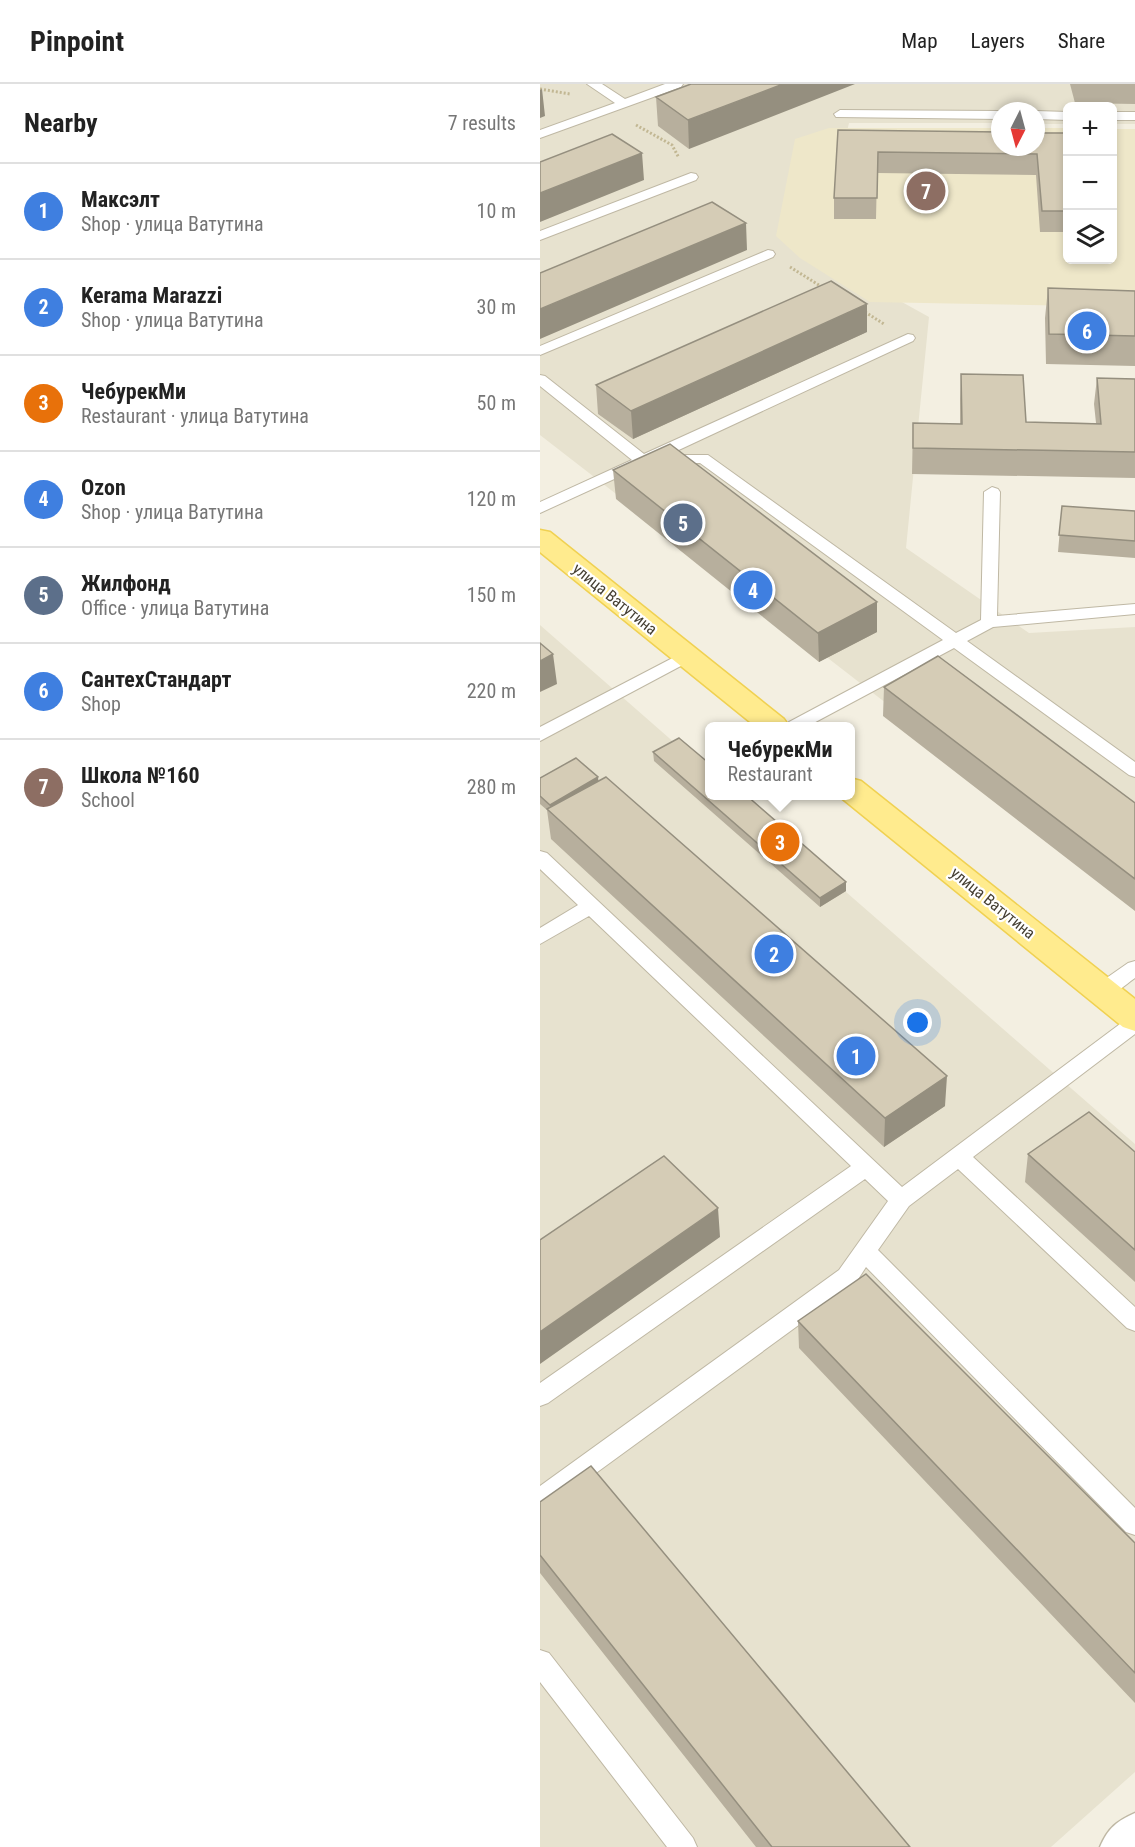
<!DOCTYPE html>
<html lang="en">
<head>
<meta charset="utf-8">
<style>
	:root { --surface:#fff; --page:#f6f6f6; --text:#222; --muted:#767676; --line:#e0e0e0; --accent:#1a73e8 }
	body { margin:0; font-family:"Roboto Condensed",sans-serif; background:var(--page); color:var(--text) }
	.controls { position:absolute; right:18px; top:18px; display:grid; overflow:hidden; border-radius:9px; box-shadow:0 3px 9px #0003 }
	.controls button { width:54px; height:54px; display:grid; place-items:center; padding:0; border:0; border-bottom:2px solid var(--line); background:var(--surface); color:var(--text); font:30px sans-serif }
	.compass { position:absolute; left:451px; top:18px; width:54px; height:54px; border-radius:50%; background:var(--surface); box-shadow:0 3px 9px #0003; rotate:186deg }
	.you { position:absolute; left:378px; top:939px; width:21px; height:21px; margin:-15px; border:4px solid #fff; border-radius:50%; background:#1a73e8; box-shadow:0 0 0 9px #1a73e833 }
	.badge { display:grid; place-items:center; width:39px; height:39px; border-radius:50%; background:var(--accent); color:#fff; font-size:20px; font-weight:700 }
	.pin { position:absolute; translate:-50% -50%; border:3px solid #fff; box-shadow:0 2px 6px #0006 }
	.popup { position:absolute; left:165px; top:638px; width:150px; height:78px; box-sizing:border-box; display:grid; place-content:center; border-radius:9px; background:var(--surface); filter:drop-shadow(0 2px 4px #0005); font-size:20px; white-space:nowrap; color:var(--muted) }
	.popup b { font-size:22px; color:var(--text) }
	.popup::after { content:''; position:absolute; left:50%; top:100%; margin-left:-12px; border:12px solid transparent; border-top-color:var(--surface) }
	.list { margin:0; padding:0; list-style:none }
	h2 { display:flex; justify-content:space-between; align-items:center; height:78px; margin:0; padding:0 24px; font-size:26px }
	h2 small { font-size:20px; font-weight:400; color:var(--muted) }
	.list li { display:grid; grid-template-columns:39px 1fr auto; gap:18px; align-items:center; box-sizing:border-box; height:96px; padding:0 24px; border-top:2px solid var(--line) }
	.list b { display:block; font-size:22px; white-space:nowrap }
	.list p { margin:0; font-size:20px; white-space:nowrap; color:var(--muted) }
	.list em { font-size:20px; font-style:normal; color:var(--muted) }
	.icon { flex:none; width:33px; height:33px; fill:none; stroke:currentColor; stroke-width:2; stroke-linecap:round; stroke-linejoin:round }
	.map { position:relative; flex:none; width:595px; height:1763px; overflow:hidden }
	header { display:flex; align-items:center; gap:36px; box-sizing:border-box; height:84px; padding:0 30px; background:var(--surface); border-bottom:2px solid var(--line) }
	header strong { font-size:28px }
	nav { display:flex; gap:33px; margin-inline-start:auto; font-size:21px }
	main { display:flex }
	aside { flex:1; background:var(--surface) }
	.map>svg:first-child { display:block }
	.residential { fill:#e7e2cf }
	.education { fill:#eee7c9 }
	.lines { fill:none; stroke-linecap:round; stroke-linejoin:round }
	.service-casing { stroke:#bfb8a4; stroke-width:2 }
	.tertiary-casing { stroke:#bfb8a4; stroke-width:3 }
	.primary-casing { stroke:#f0d152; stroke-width:3 }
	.path { stroke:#c2b793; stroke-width:3; stroke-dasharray:2 2; stroke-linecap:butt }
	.service { fill:#fff; fill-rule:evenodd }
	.tertiary { fill:#fff; fill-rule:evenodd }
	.primary { fill:#ffeb8e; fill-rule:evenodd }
	.wall { fill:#b7af9d }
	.shaded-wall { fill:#958f7f }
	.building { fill:#d5ccb6; stroke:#958f7f; stroke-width:1.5 }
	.labels { text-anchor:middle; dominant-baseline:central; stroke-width:4.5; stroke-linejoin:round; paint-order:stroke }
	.street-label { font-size:16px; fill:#453f32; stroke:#fff }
</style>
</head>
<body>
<header>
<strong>Pinpoint</strong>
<nav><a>Map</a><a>Layers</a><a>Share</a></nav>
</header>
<main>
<aside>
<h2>Nearby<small>7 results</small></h2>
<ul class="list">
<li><span class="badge" style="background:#3f7fe0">1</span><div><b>Максэлт</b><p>Shop · улица Ватутина</p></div><em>10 m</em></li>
<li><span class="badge" style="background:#3f7fe0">2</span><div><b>Kerama Marazzi</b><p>Shop · улица Ватутина</p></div><em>30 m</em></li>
<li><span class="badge" style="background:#e8710a">3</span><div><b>ЧебурекМи</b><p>Restaurant · улица Ватутина</p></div><em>50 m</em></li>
<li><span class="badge" style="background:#3f7fe0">4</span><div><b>Ozon</b><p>Shop · улица Ватутина</p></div><em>120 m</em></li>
<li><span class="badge" style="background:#5c6f8a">5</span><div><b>Жилфонд</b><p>Office · улица Ватутина</p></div><em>150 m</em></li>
<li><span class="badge" style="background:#3f7fe0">6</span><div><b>СантехСтандарт</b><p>Shop</p></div><em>220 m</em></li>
<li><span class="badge" style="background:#8d6e63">7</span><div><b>Школа №160</b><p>School</p></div><em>280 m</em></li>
</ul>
</aside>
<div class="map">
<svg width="595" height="1763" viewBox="0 0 595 1763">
	<rect width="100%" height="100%" fill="#f3efe1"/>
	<path class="residential" d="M 0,0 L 595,0 L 595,40 L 573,40 L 572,22 L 528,22 L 527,40 L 496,40 L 496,27 L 460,27 L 460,39 L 309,39 L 277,171 L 389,233 L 366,464 L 489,549 L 595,543 L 595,812 L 0,351 Z
		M 0,541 L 169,689 L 170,712 L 196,712 L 595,1060 L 595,1688 L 511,1763 L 0,1763 Z"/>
	<path class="education" d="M 289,44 L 460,44 L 460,63 L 496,63 L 496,44 L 527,44 L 528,176 L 572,176 L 573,45 L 595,45 L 595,223 L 330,218 L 260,174 L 236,152 L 255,55 Z"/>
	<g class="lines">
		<g class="service-casing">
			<path id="service" d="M 47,0 L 62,0 L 85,15 L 125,0 L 143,0 L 141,3 L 0,54 L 0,46 L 75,19 Z
				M 300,26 L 460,27 L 460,35 L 296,33 L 294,30 Z
				M 496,27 L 528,28 L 528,36 L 496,35 Z
				M 572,28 L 595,28 L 595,36 L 572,36 Z
				M 151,89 L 156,90 L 158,93 L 156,96 L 0,156 L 0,147 Z
				M 228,166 L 233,167 L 235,170 L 233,173 L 0,271 L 0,262 Z
				M 368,250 L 373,251 L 375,254 L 373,257 L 128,371 L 168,371 L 416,549 L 441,536 L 444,408 L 452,403 L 458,405 L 460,408 L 457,532 L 595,520 L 595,530 L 453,543 L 427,557 L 595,678 L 595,693 L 589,691 L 414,564 L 268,642 L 247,642 L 249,638 L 403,556 L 160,379 L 107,380 L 0,429 L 0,418 L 92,376 L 0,302 L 0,291 L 5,292 L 104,370 Z
				M 146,567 L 152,568 L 154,572 L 152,576 L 0,657 L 0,643 Z
				M 0,767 L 7,769 L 362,1103 L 588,934 L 595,931 L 595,950 L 433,1073 L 595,1223 L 595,1247 L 587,1244 L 418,1085 L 369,1122 L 338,1166 L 595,1424 L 595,1451 L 586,1448 L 326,1183 L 315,1200 L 8,1424 L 0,1427 L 0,1402 L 299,1186 L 348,1117 L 325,1095 L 8,1319 L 0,1322 L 0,1299 L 311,1082 L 49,832 L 0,860 L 0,844 L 38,821 L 0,785 Z
				M 595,877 L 595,894 C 583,902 570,917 555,912 L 552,907 L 555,902 L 588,879 Z
				M 0,1566 L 9,1569 L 153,1754 L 157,1763 L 127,1763 L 0,1598 Z"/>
		</g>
		<g class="tertiary-casing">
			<path id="tertiary" d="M 595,1729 L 595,1763 L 560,1763 C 568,1744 577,1737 595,1729 Z"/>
		</g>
		<g class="primary-casing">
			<path id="primary" d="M 0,446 L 10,448 L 244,635 L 249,642 L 215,642 L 0,468 Z
				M 310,694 L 321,697 L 595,915 L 595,947 L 583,943 L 299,712 L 310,712 Z"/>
		</g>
		<path class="path" d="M 0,5 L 30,10
			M 96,41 L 132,61 L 139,74
			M 250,183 L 282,203
			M 325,228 L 344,240"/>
		<use href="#service" class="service"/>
		<use href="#tertiary" class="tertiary"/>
		<use href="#primary" class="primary"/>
	</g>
	<path class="wall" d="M 151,0 L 149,65 L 118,42 L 116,13 Z
		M 530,0 L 595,0 L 595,20 L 535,19 Z
		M 298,46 L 528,49 L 528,148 L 500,148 L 496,91 L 337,89 L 336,135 L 294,135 L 294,114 Z
		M 508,204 L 595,207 L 595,282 L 506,280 L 505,234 Z
		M 327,248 L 93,355 L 58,330 L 56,301 Z
		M 421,290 L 486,338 L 556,339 L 554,320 L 557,294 L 595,295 L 595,394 L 372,390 L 373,339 L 420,340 L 420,315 Z
		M 73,386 L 337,518 L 337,548 L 279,578 L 76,415 Z
		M 522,422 L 595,427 L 595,474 L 518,468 Z
		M 344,603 L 595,719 L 595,827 L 343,632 Z
		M 113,668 L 306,807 L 280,823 L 114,677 Z
		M 58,693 L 58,697 L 405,1022 L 344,1063 L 11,755 L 7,726 L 0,720 L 0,694 Z
		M 595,1068 L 595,1198 L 485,1098 L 488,1070 Z
		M 258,1237 L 595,1459 L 595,1619 L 259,1264 Z
		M 0,1418 L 370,1763 L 216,1763 L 0,1489 Z"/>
	<path class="shaded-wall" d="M 243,0 L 315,0 L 149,65 L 148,36 Z
		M 2,5 L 5,32 L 0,34 L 0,6 Z
		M 102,69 L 104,96 L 0,138 L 0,109 Z
		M 206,139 L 207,166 L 0,255 L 0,225 Z
		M 327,220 L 327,248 L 93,355 L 91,327 Z
		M 337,518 L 337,548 L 279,578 L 278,549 Z
		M 13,570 L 17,600 L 0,608 L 0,577 Z
		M 58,693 L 59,703 L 11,728 L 10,721 Z
		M 306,798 L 306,807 L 280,823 L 280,814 Z
		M 407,992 L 405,1022 L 344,1063 L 345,1034 Z
		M 178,1124 L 180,1153 L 0,1280 L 0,1248 Z"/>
	<path class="building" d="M 151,0 L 243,0 L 148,36 L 116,13 Z
		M 298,46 L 460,48 L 460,63 L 496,63 L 496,49 L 528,49 L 528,127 L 502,127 L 497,70 L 338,68 L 337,114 L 294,114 Z
		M 72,50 L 102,69 L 0,109 L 0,78 Z
		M 172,118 L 206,139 L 0,225 L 0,189 Z
		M 291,197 L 327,220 L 91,327 L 56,301 Z
		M 508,204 L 595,207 L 595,252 L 509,250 Z
		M 421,290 L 483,291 L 486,338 L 561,340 L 557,294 L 595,295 L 595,368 L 373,364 L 373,339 L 422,340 Z
		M 130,360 L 337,518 L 278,549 L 73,386 Z
		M 522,422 L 595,427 L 595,457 L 519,451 Z
		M 0,559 L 13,570 L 0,577 Z
		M 398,572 L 595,719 L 595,795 L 344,603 Z
		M 139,654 L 170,680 L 170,711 L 206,711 L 306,798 L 280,814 L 113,668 Z
		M 36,674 L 58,693 L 10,721 L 0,712 L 0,694 Z
		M 66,693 L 407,992 L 345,1034 L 7,725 Z
		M 549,1028 L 595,1068 L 595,1166 L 488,1070 Z
		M 124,1072 L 178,1124 L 0,1248 L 0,1156 Z
		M 326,1190 L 595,1459 L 595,1589 L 258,1237 Z
		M 51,1382 L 370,1763 L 232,1763 L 0,1471 L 0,1418 Z"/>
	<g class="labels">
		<g class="street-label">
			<text transform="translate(75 515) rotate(39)">улица Ватутина</text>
			<text transform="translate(453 819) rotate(39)">улица Ватутина</text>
		</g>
	</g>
</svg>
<div class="controls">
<button>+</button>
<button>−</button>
<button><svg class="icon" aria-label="layers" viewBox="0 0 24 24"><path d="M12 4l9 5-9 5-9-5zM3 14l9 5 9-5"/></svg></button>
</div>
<svg class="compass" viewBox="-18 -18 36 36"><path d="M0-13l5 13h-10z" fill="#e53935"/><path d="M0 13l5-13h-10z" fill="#767676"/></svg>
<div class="you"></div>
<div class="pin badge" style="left:316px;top:972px;background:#3f7fe0">1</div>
<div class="pin badge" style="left:234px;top:870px;background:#3f7fe0">2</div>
<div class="pin badge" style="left:240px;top:758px;background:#e8710a">3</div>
<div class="popup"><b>ЧебурекМи</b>Restaurant</div>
<div class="pin badge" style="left:213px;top:506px;background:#3f7fe0">4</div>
<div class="pin badge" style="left:143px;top:439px;background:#5c6f8a">5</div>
<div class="pin badge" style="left:547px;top:247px;background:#3f7fe0">6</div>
<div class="pin badge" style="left:386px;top:107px;background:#8d6e63">7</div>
</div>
</main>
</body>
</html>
